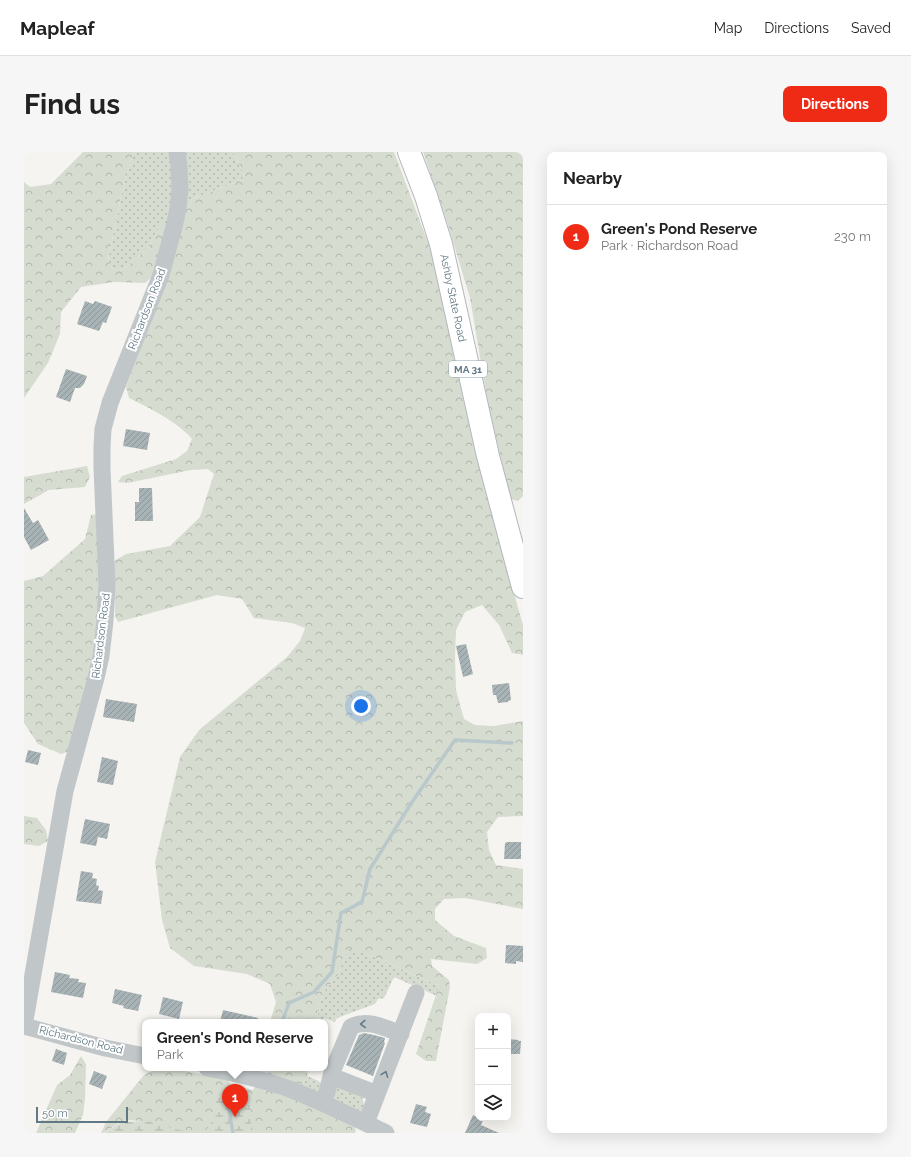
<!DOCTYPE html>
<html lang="en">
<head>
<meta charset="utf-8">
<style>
	:root { --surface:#fff; --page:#f6f6f6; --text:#222; --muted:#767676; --line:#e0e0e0; --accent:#ef2b16 }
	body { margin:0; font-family:Raleway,sans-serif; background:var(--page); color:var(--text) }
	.controls { position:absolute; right:12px; bottom:12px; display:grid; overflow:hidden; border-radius:8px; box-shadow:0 4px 16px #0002 }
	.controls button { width:36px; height:36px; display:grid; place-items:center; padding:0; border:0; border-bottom:1px solid var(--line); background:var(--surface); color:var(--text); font:20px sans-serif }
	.scale { position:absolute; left:12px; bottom:10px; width:92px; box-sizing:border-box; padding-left:4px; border:2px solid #617984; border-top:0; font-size:11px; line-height:14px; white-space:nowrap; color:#617984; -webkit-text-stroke:3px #fff; paint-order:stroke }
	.you { position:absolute; left:337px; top:554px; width:14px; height:14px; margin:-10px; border:3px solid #fff; border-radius:50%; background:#1a73e8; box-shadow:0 0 0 6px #1a73e833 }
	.badge { display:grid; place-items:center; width:26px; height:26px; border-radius:50%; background:var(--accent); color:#fff; font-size:13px; font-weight:700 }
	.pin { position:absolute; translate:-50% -33px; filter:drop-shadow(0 1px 2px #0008) }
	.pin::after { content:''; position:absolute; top:21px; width:14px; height:12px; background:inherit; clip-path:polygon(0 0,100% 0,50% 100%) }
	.popup { position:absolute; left:118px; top:867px; width:186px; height:52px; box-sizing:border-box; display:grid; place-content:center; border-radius:8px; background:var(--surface); filter:drop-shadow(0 1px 3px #0005); font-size:13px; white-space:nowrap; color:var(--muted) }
	.popup b { font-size:15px; color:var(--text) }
	.popup::after { content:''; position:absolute; left:50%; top:100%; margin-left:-8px; border:8px solid transparent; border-top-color:var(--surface) }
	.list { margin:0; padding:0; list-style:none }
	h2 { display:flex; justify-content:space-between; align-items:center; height:52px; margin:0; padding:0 16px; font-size:17px }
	h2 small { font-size:13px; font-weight:400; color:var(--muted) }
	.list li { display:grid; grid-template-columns:26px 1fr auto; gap:12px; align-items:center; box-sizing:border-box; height:64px; padding:0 16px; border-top:1px solid var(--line) }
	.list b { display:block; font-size:15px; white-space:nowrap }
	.list p { margin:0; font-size:13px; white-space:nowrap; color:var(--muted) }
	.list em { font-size:13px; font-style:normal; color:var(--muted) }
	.icon { flex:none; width:22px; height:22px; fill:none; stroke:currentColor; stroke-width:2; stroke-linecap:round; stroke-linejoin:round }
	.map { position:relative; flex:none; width:499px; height:981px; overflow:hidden; border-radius:8px }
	header { display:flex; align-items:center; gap:24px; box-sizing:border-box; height:56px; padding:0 20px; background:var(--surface); border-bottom:1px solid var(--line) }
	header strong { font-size:19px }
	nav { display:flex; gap:22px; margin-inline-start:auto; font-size:14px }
	.intro { display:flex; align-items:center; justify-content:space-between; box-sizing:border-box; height:96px; padding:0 24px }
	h1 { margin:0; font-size:28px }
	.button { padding:10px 18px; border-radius:8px; background:var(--accent); color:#fff; font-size:14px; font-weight:700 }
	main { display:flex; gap:24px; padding:0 24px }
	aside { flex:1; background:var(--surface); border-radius:8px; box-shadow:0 4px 16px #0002 }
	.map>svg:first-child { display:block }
	.grass { fill:url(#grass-dots) }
	.forest { fill:url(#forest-crowns) }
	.wetland { fill:url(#wetland-marsh) }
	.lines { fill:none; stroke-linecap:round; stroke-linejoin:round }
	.stream { stroke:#b8c8cb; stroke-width:3.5 }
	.building { fill:url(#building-hatch) }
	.major-casing { stroke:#b2b8bb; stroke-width:24 }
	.minor { stroke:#c1c6c9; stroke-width:17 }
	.major { stroke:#fff; stroke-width:22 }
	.oneway { stroke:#617984 }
	.labels { text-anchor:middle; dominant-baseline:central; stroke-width:4; stroke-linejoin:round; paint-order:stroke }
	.shield { fill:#fff; stroke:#90a1a9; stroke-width:1 }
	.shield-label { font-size:10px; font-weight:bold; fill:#617984 }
	.street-label { font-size:11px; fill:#617984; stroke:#fff }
</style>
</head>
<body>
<header>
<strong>Mapleaf</strong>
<nav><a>Map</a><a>Directions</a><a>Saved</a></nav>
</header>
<div class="intro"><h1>Find us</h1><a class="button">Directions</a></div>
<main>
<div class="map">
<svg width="499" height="981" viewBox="0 0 499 981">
	<defs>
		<pattern id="grass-dots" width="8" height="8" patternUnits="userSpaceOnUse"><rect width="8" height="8" fill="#d7dcd1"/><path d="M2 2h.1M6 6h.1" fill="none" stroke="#b2b7af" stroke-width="1.8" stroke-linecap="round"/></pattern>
		<pattern id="forest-crowns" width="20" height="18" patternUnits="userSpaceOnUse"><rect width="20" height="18" fill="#d7dcd1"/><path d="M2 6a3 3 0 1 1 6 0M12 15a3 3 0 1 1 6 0" fill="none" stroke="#b2b7af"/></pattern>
		<pattern id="wetland-marsh" width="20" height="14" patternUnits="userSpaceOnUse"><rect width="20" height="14" fill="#d7dcd1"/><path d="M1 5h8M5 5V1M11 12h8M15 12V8" fill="none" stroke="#b2b7af"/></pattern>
		<pattern id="building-hatch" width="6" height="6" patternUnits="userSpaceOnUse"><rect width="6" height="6" fill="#a8b3b6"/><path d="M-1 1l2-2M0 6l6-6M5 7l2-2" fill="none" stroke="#8c969a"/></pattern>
	</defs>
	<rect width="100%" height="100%" fill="#f5f4f0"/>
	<path class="grass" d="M 111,0 L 147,0 L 151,16 L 145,77 L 137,73 L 122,98 L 100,117 L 89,118 L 84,108 L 98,40 L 108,5 Z
		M 160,0 L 209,0 L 220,22 L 218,28 L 168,47 L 161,61 Z
		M 325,796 L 346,803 L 415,834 L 413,844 L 370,825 L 360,846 L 354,847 L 351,852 L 313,866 L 311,870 L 300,866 L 298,870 L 293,870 L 294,856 L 299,841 L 313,824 Z
		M 283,924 L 295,929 L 297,932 L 295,941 L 277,934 Z
		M 314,933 L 338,945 C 340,951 341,954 338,960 L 307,947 Z"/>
	<path class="forest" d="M 59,0 L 111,0 L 108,5 L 98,40 L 84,108 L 89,118 L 100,117 L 122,98 L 137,73 L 145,77 L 131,122 L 121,131 L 90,130 L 57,135 L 37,160 L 36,182 L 24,211 L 0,246 L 0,30 L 6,35 L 27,32 Z
		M 209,0 L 370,0 L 414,117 L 424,173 L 466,356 L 499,473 L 499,503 L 488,501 L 475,473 L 458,453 L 441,460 L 432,478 L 431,505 L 432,538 L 440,567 L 451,573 L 470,574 L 499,569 L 499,665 L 498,664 L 474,665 L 463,680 L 465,698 L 472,713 L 499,717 L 499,757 L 441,746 L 420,747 L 411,757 L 411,768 L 430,784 L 462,796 L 463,806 L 453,812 L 407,807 L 408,814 L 425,828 L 426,835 L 412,909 L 402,909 L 392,902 L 415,834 L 346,803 L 325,797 L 313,824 L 299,841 L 294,856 L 293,870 L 246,870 L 252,850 L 246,832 L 223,822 L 170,814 L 146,796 L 138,768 L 131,710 L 156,605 L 175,578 L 263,505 L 276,489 L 281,476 L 268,471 L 230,466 L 218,447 L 193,443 L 94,470 L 91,464 L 90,409 L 102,402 L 146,394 L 176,365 L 190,322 L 184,317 L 167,318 L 103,331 L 94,330 L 98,324 L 152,307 L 163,299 L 168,287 C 155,271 124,255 105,246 L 102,235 L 146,120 L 161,61 L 168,47 L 218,28 L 220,22 Z
		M 399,0 L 499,0 L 499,344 L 494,349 L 487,347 L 465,258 L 446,146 L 423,70 Z
		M 63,314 L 66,325 L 61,335 L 25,338 L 0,352 L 0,325 Z
		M 73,362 L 75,430 L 74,494 L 46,599 L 37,602 L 14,592 L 0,571 L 0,429 L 19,424 L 61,387 L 67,363 Z
		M 0,664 L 13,666 L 22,678 L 24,689 L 15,694 L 0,692 Z
		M 57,904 L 62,912 L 61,947 L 59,963 L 51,981 L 12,981 L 33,933 L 46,923 Z
		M 144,916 L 203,927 L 207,933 L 229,938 L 232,933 L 268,944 L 329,973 L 332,978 L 331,981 L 139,981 L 143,975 C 132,972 106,965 96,970 C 89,974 84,981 77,981 L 82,970 L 120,923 L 132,917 Z
		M 233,916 L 284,916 L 283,924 L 277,934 L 235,919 Z"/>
	<path class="wetland" d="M 213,938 L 225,945 L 227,963 L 227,981 L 180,981 L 193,962 L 192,946 L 200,940 Z
		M 123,969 L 167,981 L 81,981 L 97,970 Z"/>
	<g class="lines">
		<path class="stream" d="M 258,870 L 265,851 L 290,840 L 308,820 L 317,761 L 338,750 L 346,717 L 388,650 L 431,588 L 488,591
			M 209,981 L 204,953 L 213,938"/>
	</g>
	<path class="building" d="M 61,149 L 69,152 L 71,149 L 88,155 L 82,171 L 79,170 L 75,179 L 53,172 Z
		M 42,217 L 63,224 L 60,232 L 56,236 L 51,236 L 46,250 L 32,245 Z
		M 102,277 L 126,281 L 123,298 L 99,294 Z
		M 115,336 L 128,336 L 129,369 L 111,369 L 111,350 L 115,350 Z
		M 0,356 L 9,371 L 14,368 L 25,388 L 7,398 L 0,385 Z
		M 442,492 L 449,522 L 439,525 L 432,494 Z
		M 485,531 L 487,548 L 484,549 L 484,550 L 474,551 L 472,543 L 469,543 L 468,533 Z
		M 82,547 L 113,552 L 110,570 L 79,565 Z
		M 4,598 L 17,601 L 14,613 L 1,610 Z
		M 78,605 L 94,609 L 89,633 L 73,630 Z
		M 61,667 L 86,672 L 83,687 L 74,685 L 72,694 L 56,691 Z
		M 483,690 L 497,690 L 497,707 L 480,707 L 481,691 Z
		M 57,719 L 69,721 L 68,726 L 73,727 L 72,733 L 75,734 L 74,738 L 79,739 L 77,752 L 52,749 Z
		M 482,793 L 499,794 L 499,810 L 492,809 L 492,812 L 481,811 Z
		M 31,820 L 46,823 L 45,826 L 55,827 L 54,830 L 62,831 L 59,846 L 27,840 Z
		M 91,837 L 118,843 L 114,859 L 99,856 L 100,854 L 88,851 Z
		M 139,845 L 159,850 L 155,867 L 135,862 Z
		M 199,858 L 234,866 L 234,870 L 196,870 Z
		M 340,881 L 350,883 L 361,886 L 360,890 L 361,891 L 349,924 L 322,913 L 335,883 Z
		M 484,887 L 495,888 L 494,889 L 497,889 L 496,902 L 484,902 Z
		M 32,897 L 43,901 L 40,913 L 28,909 Z
		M 70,919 L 83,924 L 78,937 L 65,932 Z
		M 392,952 L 403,955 L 401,960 L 407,962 L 403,975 L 386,971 Z
		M 449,963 L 459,968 L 457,973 L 475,981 L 441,981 Z"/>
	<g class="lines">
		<g class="major-casing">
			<path id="major" d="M 385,0 L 402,44 L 417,92 L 464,304 L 499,435"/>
		</g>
		<path class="minor" d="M 0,874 L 41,639 L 72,526 L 77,504 L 81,469 L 83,433 L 78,316 L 78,295 L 79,277 L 86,251 L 137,123 L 150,75 L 154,57 L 156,37 L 155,15 L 153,0
			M 0,874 L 81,896 L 121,904
			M 183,916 C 210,921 237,927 263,936 C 297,949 329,965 362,981
			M 307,924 L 353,942
			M 298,950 L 303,940 L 308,920 L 327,875 C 343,866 361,876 377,882
			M 342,971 L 392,841"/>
		<use href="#major" class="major"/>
	</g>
	<defs><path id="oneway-chevron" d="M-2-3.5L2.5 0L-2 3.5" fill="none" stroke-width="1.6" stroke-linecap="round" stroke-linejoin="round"/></defs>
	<g class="oneway">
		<use href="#oneway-chevron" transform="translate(339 872) rotate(178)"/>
		<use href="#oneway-chevron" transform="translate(361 922) rotate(-69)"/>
	</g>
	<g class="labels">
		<rect class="shield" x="425" y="209" width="38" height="16" rx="3"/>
		<g class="shield-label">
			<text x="444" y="217">MA 31</text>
		</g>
		<g class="street-label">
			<text transform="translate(429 146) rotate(78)">Ashby State Road</text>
			<text transform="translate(123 157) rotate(-69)">Richardson Road</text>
			<text transform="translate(77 484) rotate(-83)">Richardson Road</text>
			<text transform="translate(57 888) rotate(14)">Richardson Road</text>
		</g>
	</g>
</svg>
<div class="controls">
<button>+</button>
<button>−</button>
<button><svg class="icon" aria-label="layers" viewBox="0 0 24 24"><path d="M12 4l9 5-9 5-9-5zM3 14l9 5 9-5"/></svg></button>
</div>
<div class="scale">50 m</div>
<div class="you"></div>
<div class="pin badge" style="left:211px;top:965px">1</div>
<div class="popup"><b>Green's Pond Reserve</b>Park</div>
</div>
<aside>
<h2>Nearby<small></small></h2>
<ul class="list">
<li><span class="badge">1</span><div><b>Green's Pond Reserve</b><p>Park · Richardson Road</p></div><em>230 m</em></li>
</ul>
</aside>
</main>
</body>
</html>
